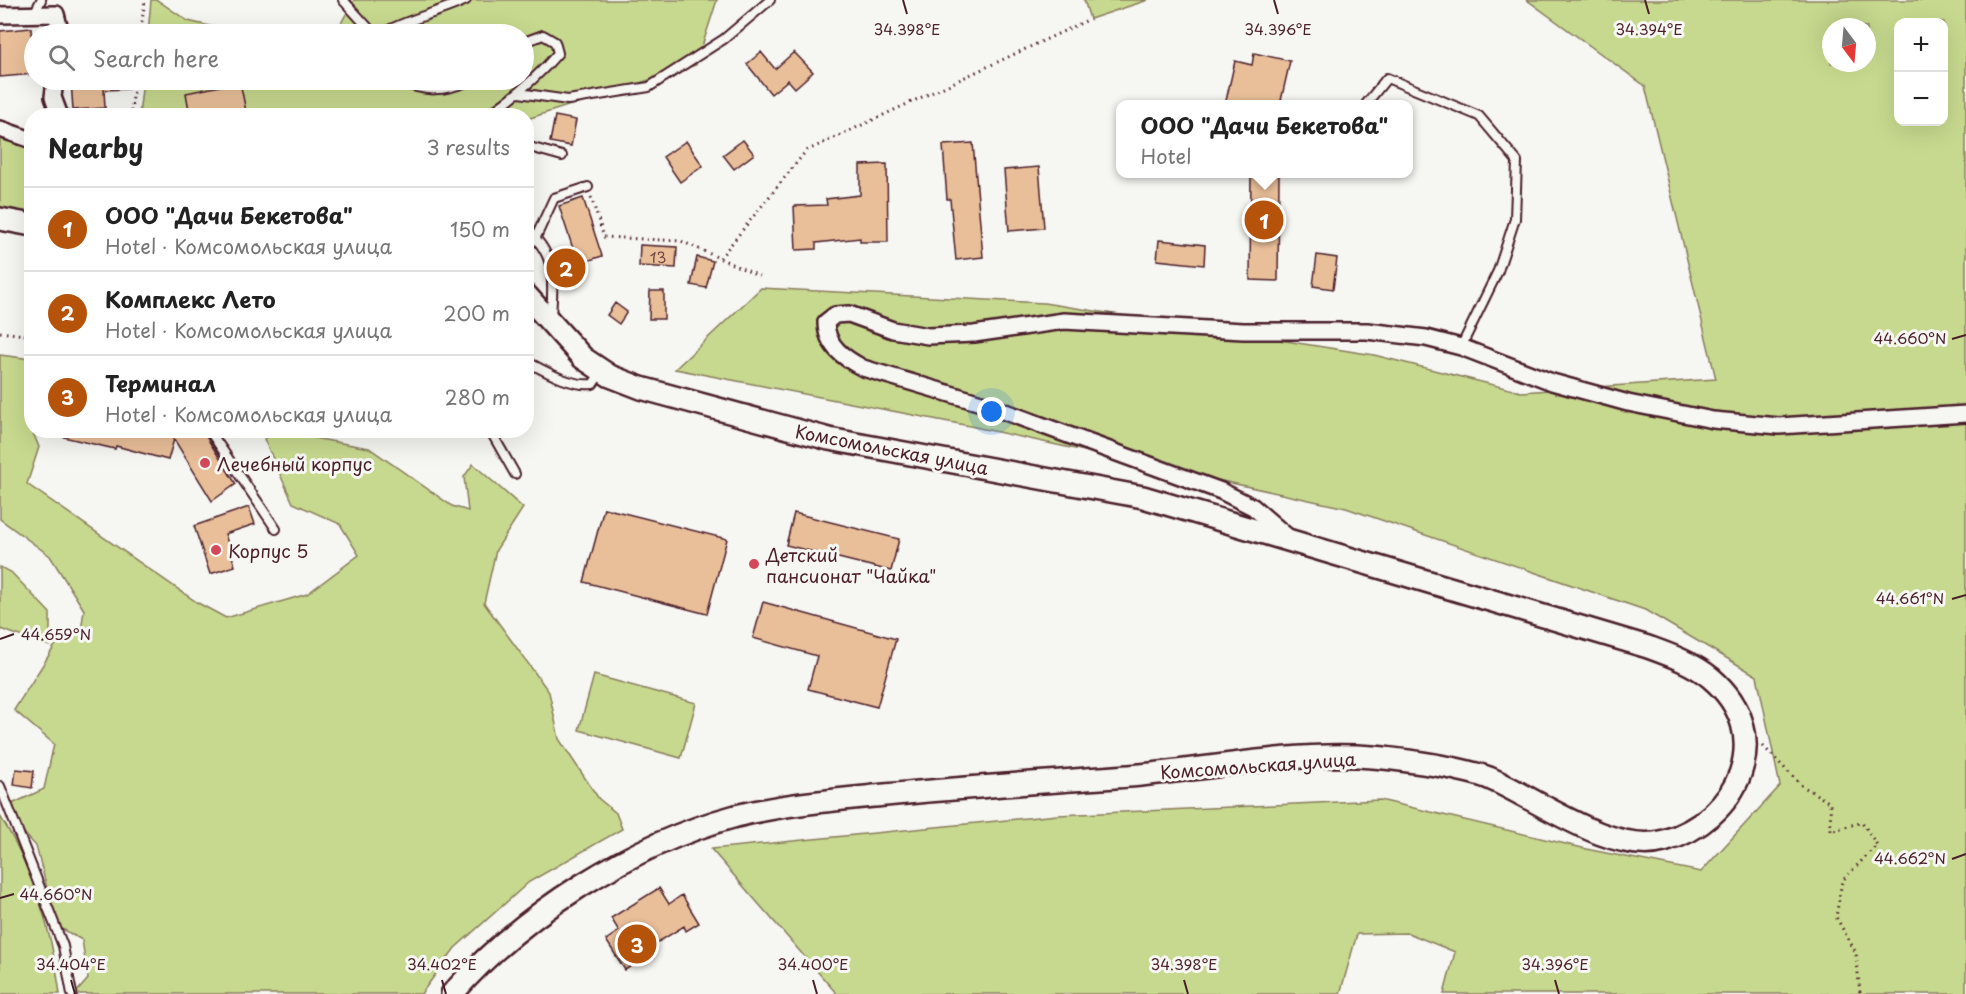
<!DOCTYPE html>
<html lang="en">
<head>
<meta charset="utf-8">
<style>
	:root { --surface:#fff; --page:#f6f6f6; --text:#222; --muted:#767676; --line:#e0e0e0; --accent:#b45309 }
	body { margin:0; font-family:"Playpen Sans",sans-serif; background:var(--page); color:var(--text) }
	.controls { position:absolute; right:18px; top:18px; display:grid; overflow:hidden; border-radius:12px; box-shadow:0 6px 24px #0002 }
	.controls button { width:54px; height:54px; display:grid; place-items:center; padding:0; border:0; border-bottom:2px solid var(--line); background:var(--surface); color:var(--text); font:30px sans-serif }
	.compass { position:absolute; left:1822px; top:18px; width:54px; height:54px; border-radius:50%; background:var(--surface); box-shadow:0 6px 24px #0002; rotate:164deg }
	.you { position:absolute; left:992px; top:412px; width:21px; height:21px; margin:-15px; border:4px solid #fff; border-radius:50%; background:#1a73e8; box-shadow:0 0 0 9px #1a73e833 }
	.badge { display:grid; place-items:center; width:39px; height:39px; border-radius:50%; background:var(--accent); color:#fff; font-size:20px; font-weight:700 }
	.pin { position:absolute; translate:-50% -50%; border:3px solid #fff; box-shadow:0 2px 6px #0006 }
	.popup { position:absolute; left:1116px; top:100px; width:297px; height:78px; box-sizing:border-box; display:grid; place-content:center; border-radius:12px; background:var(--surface); filter:drop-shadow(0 2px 4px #0005); font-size:20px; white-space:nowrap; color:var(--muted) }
	.popup b { font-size:22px; color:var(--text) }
	.popup::after { content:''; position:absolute; left:50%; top:100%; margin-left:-12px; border:12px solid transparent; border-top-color:var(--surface) }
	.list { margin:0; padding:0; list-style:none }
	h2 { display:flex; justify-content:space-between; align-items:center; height:78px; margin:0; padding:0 24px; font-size:26px }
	h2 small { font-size:20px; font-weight:400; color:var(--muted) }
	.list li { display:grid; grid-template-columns:39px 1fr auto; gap:18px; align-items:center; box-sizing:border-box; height:84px; padding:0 24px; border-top:2px solid var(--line) }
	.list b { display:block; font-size:22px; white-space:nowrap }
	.list p { margin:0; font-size:20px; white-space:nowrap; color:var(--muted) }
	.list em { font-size:20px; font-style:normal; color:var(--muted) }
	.icon { flex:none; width:33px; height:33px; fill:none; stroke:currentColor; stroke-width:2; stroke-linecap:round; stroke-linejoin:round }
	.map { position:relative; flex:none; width:1966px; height:994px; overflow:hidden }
	.search { position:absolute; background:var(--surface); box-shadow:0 6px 24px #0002; left:24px; top:24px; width:510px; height:66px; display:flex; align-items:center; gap:15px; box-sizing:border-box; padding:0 21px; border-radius:33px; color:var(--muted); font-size:22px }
	.panel { position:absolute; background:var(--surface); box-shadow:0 6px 24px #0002; left:24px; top:108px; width:510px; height:330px; border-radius:24px }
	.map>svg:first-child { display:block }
	.green { fill:#c7d98e; stroke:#887c5c; stroke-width:1.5; fill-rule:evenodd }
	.building { fill:#e9bf99; stroke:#4a1f2b; stroke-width:1.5 }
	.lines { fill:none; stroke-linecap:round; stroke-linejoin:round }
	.lane-casing { stroke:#4a1f2b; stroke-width:12 }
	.street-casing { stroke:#4a1f2b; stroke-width:20 }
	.secondary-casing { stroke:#4a1f2b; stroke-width:26 }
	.path { stroke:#4a1f2b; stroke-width:3; stroke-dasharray:1.5 4.5; stroke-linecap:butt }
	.lane { stroke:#f6f6f2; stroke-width:8 }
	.street { stroke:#f6f6f2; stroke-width:15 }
	.secondary { stroke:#f6f6f2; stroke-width:21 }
	.ticks { fill:none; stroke:#4a1f2b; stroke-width:2 }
	.poi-dot { fill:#d1495b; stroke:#f6f6f2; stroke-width:2 }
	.labels { text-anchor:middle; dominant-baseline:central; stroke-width:6; stroke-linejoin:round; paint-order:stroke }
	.number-label { font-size:15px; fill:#724746 }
	.street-label { font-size:18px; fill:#4a1f2b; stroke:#f6f6f2 }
	.poi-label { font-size:18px; fill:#4a1f2b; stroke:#f6f6f2; text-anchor:start }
	.ticks-label { font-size:15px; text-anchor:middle; fill:#4a1f2b; stroke:#f6f6f2; stroke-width:6; stroke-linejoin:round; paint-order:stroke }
</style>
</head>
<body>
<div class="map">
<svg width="1966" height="994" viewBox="0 0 1966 994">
	<rect width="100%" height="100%" fill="#f6f6f2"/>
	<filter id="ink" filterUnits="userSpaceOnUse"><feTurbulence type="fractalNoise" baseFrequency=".0167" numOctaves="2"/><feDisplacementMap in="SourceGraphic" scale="12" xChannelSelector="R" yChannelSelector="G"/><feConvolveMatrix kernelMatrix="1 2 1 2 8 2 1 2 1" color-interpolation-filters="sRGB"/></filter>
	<g filter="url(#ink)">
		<path class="green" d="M 151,0 L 157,0 L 188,21 L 244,34 L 148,34 Z
			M 354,0 L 717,0 L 696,65 L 527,119 L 526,116 L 139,116 L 143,80 L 524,80 L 524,34 L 335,34 Z
			M 1084,0 L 1148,0 L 1090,19 Z
			M 1527,0 L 1966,0 L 1966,994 L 1444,994 L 1455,952 L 1408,933 L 1357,934 L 1340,994 L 837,994 L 711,849 L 1058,815 L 1380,800 L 1591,850 L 1701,872 L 1780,786 L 1757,676 L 1645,610 L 1346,508 L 970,426 L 675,369 L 761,288 L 1044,303 L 1374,355 L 1521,392 L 1716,379 L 1645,86 ZM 1898,22 L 1944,22 L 1944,122 L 1898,122 ZM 1831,27 L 1867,27 L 1867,63 L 1831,63 Z
			M 0,127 L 31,133 L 31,213 L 0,207 Z
			M 0,355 L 31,359 L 32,430 L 39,447 L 27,484 L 198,603 L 226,618 L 307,594 L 359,555 L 340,524 L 293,503 L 264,439 L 275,431 L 369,448 L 452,506 L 468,511 L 464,477 L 473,464 L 523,508 L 496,550 L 484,603 L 549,692 L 559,739 L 599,799 L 616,813 L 622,829 L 529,882 L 455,948 L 421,994 L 75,994 L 88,979 L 82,940 L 57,926 L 36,846 L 23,832 L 12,804 L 44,789 L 54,744 L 14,710 L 63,633 L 81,631 L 84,610 L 50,556 L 0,519 Z
			M 0,567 L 11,572 L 50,613 L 50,646 L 0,629 Z
			M 594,675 L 696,703 L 681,758 L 579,730 Z
			M 0,816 C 34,869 52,932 60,994 L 0,994 Z"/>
		<path class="building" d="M 31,28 L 34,74 L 0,77 L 0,31 Z
			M 761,52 L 775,69 L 794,52 L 813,72 L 795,88 L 788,80 L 771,94 L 747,64 Z
			M 1254,53 L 1290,61 L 1280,105 L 1225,105 L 1235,61 L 1252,65 Z
			M 71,80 L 127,80 L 128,89 L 104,90 L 105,108 L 73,110 Z
			M 240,82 L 247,116 L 190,116 L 186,93 Z
			M 555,116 L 576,120 L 571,146 L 550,142 Z
			M 743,140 L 754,154 L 734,169 L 723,155 Z
			M 686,141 L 703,166 L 680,182 L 663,157 Z
			M 973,143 L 983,257 L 956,260 L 950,199 L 947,199 L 943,145 Z
			M 887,164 L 888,242 L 860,242 L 860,238 L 816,243 L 816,249 L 796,250 L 794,206 L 827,205 L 826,199 L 860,195 L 860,165 Z
			M 1039,167 L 1044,228 L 1009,231 L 1004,170 Z
			M 1251,174 L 1279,174 L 1278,281 L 1250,280 Z
			M 583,198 L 602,256 L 578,264 L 559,206 Z
			M 1159,240 L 1205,245 L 1204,265 L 1157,260 Z
			M 640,245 L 677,247 L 676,268 L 639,266 Z
			M 1317,255 L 1337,258 L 1333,289 L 1313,286 Z
			M 697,257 L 713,261 L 706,288 L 691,285 Z
			M 650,291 L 664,291 L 664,319 L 649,319 Z
			M 615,303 L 627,312 L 619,324 L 607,315 Z
			M 56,430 L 202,430 L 236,484 L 212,501 L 174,439 L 168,460 L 116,446 L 115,449 L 55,435 Z
			M 249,507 L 255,524 L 225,534 L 235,566 L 210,574 L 194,526 Z
			M 604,508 L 727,539 L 707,614 L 584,582 Z
			M 794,513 L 899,539 L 891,571 L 786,545 Z
			M 763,602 L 896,639 L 877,707 L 808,689 L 817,656 L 753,638 Z
			M 16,769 L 34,771 L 32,788 L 14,785 Z
			M 659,888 L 669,904 L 682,895 L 699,923 L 686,931 L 684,926 L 637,955 L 640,961 L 625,970 L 606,940 L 619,931 L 611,918 Z"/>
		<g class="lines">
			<g class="lane-casing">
				<path id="lane" d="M 343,0 L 374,34
					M 34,14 L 41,0
					M 381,34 C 407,19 438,13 466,0
					M 397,80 C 426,93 443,92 472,80
					M 519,93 L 568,100 L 649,87 L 724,39 L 770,0
					M 1366,104 L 1387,78 L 1479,116 L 1517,161 L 1515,219 L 1498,271 L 1461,347
					M 487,116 C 514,97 537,78 558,53 L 555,42 L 543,35 L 524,42
					M 526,146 L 562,156
					M 526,230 C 557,253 553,282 551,317
					M 536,237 L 554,198 L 588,187
					M 526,361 C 545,371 571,387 593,384 L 601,372
					M 209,430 L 276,529
					M 490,430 L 515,474
					M 0,786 L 63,946 L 72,994"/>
			</g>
			<g class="street-casing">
				<path id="street" d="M 0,15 L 56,14 L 61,34
					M 55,80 L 53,97 L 60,116
					M 0,129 L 32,140
					M 1289,538 L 1253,507 L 1221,491 L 981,403 L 863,368 C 844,358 826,346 826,322 L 835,315 L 849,314 L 893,330 L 928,336 L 974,334 L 1064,321 L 1243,331 L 1367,331 L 1426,338 L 1461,347 L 1552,382 L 1628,403 L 1713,420 L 1779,426 L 1966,414"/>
			</g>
			<g class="secondary-casing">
				<path id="secondary" d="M 0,219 L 32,225
					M 452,994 C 523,913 632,844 736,816 C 785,804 835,800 885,795 C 966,787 1047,782 1129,776 C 1201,770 1285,753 1357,756 C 1382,757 1410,761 1435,765 C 1452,768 1473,772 1489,778 C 1536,798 1612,856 1664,841 C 1738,820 1778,735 1711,678 C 1693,663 1670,655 1648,647 L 1143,497 L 829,439 L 641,388 L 610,376 L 583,358 L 526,295"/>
			</g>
			<path class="path" d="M 140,34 L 145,0
				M 128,116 L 131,113 L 135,80
				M 591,197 L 604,237 L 681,241 L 759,276
				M 720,258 L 806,151 L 1090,19
				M 0,332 L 25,335
				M 1763,746 L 1801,785 L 1830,803 L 1831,831 L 1862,822 L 1877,845 L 1842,881 L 1836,917 L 1856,953 L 1860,994"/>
			<use href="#lane" class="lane"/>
			<use href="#street" class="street"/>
			<use href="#secondary" class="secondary"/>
		</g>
	</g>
	<path class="ticks" d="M 903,0 L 907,14M 1274,0 L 1278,14M 1645,0 L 1649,14M 1952,339 L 1966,335M 1952,599 L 1966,595M 0,639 L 14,634M 1952,859 L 1966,854M 0,898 L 14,894M 71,980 L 75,994M 442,980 L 446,994M 813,980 L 817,994M 1184,980 L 1188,994M 1555,980 L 1559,994"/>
	<g class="poi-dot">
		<circle cx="205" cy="463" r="6"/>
		<circle cx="216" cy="550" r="6"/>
		<circle cx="754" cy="564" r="6"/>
	</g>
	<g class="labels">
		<g class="number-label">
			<text x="658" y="256">13</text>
		</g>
		<g class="street-label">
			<text transform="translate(892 449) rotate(11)">Комсомольская улица</text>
			<text transform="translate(1258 765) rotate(-4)">Комсомольская улица</text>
		</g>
		<g class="poi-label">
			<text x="217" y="463">Лечебный корпус</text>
			<text x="228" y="550">Корпус 5</text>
			<text x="766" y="554">Детский<tspan x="766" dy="21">пансионат "Чайка"</tspan></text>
		</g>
	</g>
	<g class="ticks-label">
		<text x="907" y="35">34.398°E</text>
		<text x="1278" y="35">34.396°E</text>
		<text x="1649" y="35">34.394°E</text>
		<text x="1910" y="344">44.660°N</text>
		<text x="1910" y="604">44.661°N</text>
		<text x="56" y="640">44.659°N</text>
		<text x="1910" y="864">44.662°N</text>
		<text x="56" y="900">44.660°N</text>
		<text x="71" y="970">34.404°E</text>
		<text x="442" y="970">34.402°E</text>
		<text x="813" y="970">34.400°E</text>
		<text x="1184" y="970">34.398°E</text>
		<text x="1555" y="970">34.396°E</text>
	</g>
</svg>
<div class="controls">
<button>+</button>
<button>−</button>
</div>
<svg class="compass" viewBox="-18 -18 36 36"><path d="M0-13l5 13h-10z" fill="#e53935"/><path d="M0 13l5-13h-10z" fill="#767676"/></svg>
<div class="you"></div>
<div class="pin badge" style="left:1264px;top:220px">1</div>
<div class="popup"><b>ООО &quot;Дачи Бекетова&quot;</b>Hotel</div>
<div class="pin badge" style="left:566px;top:268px">2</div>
<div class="pin badge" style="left:637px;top:944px">3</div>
<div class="search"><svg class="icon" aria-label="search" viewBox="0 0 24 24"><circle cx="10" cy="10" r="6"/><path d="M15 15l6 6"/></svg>Search here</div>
<section class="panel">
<h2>Nearby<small>3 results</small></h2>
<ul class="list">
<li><span class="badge">1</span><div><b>ООО &quot;Дачи Бекетова&quot;</b><p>Hotel · Комсомольская улица</p></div><em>150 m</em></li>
<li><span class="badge">2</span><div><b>Комплекс Лето</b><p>Hotel · Комсомольская улица</p></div><em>200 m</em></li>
<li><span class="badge">3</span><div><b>Терминал</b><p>Hotel · Комсомольская улица</p></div><em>280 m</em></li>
</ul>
</section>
</div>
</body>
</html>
